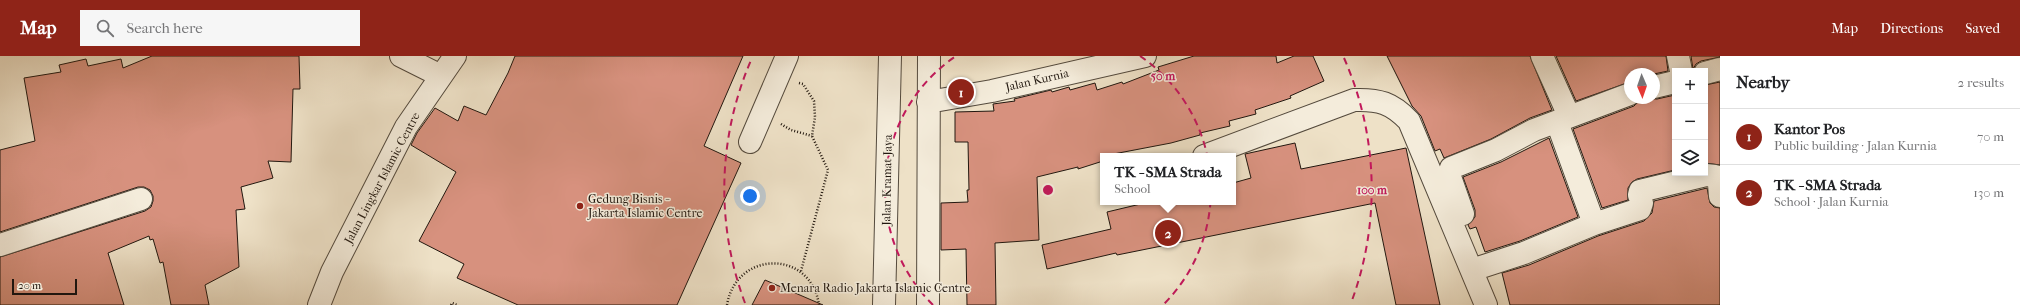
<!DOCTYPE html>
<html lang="en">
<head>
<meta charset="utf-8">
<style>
	:root { --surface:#fff; --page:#f6f6f6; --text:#202124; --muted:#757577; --line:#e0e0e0; --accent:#8f2418 }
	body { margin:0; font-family:"IM FELL French Canon",serif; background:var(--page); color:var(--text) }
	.controls { position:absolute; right:12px; top:12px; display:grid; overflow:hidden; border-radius:0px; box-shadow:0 2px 10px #0003 }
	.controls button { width:36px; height:36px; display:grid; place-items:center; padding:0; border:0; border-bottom:1px solid var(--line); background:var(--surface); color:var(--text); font:20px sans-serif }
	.compass { position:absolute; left:1624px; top:12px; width:36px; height:36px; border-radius:50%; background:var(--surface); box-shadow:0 2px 10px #0003; rotate:178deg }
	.scale { position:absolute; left:12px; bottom:10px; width:65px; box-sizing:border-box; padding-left:4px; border:2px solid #21170f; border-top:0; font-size:11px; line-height:14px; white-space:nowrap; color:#21170f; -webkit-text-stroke:3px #f4ecdb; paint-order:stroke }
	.you { position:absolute; left:750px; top:140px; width:14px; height:14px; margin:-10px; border:3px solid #fff; border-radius:50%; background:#1a73e8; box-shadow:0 0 0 6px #1a73e833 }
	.badge { display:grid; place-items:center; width:26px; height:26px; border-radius:50%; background:var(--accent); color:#fff; font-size:13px; font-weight:700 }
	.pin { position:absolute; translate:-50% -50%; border:2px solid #fff; box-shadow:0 1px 4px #0006 }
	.popup { position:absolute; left:1100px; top:97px; width:136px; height:52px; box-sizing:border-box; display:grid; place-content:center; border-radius:0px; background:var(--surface); filter:drop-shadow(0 1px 3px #0005); font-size:13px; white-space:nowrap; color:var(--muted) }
	.popup b { font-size:15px; color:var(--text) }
	.popup::after { content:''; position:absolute; left:50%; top:100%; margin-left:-8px; border:8px solid transparent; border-top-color:var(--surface) }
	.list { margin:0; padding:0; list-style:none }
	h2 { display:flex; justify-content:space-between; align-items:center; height:52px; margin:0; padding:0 16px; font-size:17px }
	h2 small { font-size:13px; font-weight:400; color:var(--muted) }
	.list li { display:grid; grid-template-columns:26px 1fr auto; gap:12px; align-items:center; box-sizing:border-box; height:56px; padding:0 16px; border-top:1px solid var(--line) }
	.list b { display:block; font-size:15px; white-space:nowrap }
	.list p { margin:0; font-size:13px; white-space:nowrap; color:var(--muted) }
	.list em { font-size:13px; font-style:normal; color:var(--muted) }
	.icon { flex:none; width:22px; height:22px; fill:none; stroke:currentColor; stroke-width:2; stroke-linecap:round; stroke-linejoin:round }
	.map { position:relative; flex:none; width:1720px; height:249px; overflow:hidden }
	header { display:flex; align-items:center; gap:24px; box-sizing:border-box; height:56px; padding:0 20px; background:var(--accent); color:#fff }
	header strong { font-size:19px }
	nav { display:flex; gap:22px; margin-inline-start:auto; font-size:14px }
	.search { width:280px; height:36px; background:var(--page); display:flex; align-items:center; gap:10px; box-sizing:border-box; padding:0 14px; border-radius:0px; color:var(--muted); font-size:15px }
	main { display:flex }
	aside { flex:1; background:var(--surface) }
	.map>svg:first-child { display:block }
	.building { fill:#d7917e; stroke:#21170f }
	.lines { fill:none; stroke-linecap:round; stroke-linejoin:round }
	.minor-casing { stroke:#544a3d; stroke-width:24 }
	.path { stroke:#21170f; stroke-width:2.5; stroke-dasharray:1 2; stroke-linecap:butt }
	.minor { stroke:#f4ecdb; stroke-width:22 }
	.ring { fill:none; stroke:#c2185b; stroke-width:2; stroke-dasharray:7 5 }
	.poi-dot { fill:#8f2418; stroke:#f4ecdb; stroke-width:1.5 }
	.labels { text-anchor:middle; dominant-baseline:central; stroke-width:3; stroke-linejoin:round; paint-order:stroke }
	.street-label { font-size:12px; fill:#21170f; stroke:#f4ecdb }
	.poi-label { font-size:12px; fill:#21170f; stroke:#f4ecdb; text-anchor:start }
	.centre { fill:#c2185b; stroke:#f4ecdb; stroke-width:2 }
	.ring-label { font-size:12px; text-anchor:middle; font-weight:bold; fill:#c2185b; stroke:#f4ecdb; stroke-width:3; stroke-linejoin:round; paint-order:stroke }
</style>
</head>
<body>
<header>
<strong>Map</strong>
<div class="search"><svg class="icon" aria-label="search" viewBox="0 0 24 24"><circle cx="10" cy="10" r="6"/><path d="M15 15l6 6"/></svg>Search here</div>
<nav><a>Map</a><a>Directions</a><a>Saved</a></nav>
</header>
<main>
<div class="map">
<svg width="1720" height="249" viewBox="0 0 1720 249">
	<rect width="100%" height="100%" fill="#eee1c7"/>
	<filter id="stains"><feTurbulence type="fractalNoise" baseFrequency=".005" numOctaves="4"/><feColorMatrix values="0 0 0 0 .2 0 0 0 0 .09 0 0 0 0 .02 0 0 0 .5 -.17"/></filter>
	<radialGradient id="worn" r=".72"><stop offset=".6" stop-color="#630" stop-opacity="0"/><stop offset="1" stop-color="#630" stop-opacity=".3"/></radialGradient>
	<path class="building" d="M 152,0 L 299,0 L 300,33 L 293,33 L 291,106 L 268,105 L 273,122 L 241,131 L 245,153 L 236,154 L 239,211 L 205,229 L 209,249 L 171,249 L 163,206 L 160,207 L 153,183 L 150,184 L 149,180 L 108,197 L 124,249 L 0,249 L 0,201 L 145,155 L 151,151 L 153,145 L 153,140 L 150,134 L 144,131 L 138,131 L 0,176 L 0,94 L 35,85 L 24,22 L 61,16 L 59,9 L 86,3 L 88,10 L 121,3 L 123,12 Z
		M 515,0 L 743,0 L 704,90 L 741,107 L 677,249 L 518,249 L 457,222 L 464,208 L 419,185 L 456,116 L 411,89 L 417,77 L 435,52 L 458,65 L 464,50 L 486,59 L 508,17 Z
		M 1194,0 L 1276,0 L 1277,7 L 1294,0 L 1313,0 L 1324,25 L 1290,40 L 1291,42 L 1255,54 L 1256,58 L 1229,65 L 1230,70 L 1200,77 L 1200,79 L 1171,87 L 1103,100 L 1103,105 L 1078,113 L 1078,111 L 1037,121 L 1039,184 L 995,187 L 996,249 L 967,249 L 966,193 L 941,194 L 941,147 L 968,146 L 967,134 L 969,134 L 968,86 L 955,86 L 955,56 L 994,55 L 993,48 L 1015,45 L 1014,43 L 1051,34 L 1052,36 L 1069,31 L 1070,34 L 1095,27 L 1097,34 L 1122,26 L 1123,28 L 1159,14 L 1158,11 Z
		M 1387,0 L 1530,0 L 1552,54 L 1530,62 L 1491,83 L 1444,102 L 1440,93 L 1435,95 L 1421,60 L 1412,50 Z
		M 1556,0 L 1666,0 L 1668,15 L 1654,18 L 1630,18 L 1630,26 L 1576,45 Z
		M 1691,0 L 1720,0 L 1720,1 L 1701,5 L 1696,8 L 1693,13 Z
		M 1720,26 L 1720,109 L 1705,107 L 1705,29 Z
		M 1675,39 L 1675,114 L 1637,123 L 1632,126 L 1628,132 L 1628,144 L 1602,152 L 1573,73 L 1634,50 L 1642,42 L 1657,43 Z
		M 1549,82 L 1578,161 L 1520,185 L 1485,196 L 1476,171 L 1470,173 L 1468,169 L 1475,161 L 1475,154 L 1463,121 L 1501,106 Z
		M 1295,87 L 1301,113 L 1406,92 L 1440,249 L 1396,249 L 1375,147 L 1117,199 L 1116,197 L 1047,213 L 1042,189 L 1111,173 L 1107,156 L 1149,146 L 1233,146 L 1233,127 L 1251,122 L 1245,98 Z
		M 1707,132 L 1710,147 L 1714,151 L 1720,152 L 1720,249 L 1510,249 L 1502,217 L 1529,209 L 1598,180 L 1644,165 L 1652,157 L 1654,145 Z
		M 765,224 L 823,249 L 752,249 Z"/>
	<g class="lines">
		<g class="minor-casing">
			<path id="minor" d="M 401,0 L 441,20
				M 1542,0 L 1569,60
				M 1678,0 L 1681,15
				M 1705,17 L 1720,13
				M 1654,31 L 1675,26
				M 928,46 L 992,35 L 1145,0
				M 1557,66 L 1594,168
				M 750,86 L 787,0
				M 1204,100 L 1354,44 C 1379,43 1392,47 1409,65 L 1486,249
				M 1463,158 L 1449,118 L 1451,112 L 1496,94 L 1534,74 L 1630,38
				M 0,189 L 141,143
				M 1481,211 L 1524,197 L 1594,168 L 1640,153 L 1642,147 L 1639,139 L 1640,135 L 1706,119 L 1715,120 L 1719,128 L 1720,140
				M 319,249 L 332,216 L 406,71 L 455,0
				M 884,249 L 890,0
				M 928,249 L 929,0"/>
		</g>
		<path class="path" d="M 799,27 L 803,28 L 814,45 L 815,61 L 812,80 L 828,114 L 801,215
			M 781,68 L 791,74 L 812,80
			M 451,249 L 452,247 L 457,249
			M 727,249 C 736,194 811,193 819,249"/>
		<use href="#minor" class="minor"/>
	</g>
	<g class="ring">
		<path d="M933 249A162 162 0 0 1 956 0M1140 0A162 162 0 0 1 1163 249"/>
		<path d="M745 247A324 324 0 0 1 752 2M1344 2A324 324 0 0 1 1351 247"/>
	</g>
	<g class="poi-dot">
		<circle cx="580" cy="150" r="4"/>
		<circle cx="772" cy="232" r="4"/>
	</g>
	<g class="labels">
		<g class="street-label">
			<text transform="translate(1037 24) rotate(-13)">Jalan Kurnia</text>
			<text transform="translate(382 122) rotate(-62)">Jalan Lingkar Islamic Centre</text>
			<text transform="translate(887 124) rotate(-89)">Jalan Kramat Jaya</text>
		</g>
		<g class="poi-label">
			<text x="588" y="143">Gedung Bisnis -<tspan x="588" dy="14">Jakarta Islamic Centre</tspan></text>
			<text x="780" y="232">Menara Radio Jakarta Islamic Centre</text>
		</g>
	</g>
	<circle cx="1048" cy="134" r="6" class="centre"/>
	<g class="ring-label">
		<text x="1163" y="24">50 m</text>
		<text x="1372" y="138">100 m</text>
	</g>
	<rect width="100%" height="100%" filter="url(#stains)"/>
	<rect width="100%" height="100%" fill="url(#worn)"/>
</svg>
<div class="controls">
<button>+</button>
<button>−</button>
<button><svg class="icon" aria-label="layers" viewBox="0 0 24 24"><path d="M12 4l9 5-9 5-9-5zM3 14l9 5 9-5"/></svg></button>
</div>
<svg class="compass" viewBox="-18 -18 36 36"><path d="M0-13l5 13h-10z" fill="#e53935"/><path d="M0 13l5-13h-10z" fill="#757577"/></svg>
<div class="scale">20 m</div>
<div class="you"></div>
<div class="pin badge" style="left:961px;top:36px">1</div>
<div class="pin badge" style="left:1168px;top:177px">2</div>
<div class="popup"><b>TK - SMA Strada</b>School</div>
</div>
<aside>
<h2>Nearby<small>2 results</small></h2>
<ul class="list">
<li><span class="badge">1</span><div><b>Kantor Pos</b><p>Public building · Jalan Kurnia</p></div><em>70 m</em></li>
<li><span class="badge">2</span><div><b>TK - SMA Strada</b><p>School · Jalan Kurnia</p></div><em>130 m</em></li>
</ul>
</aside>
</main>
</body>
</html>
